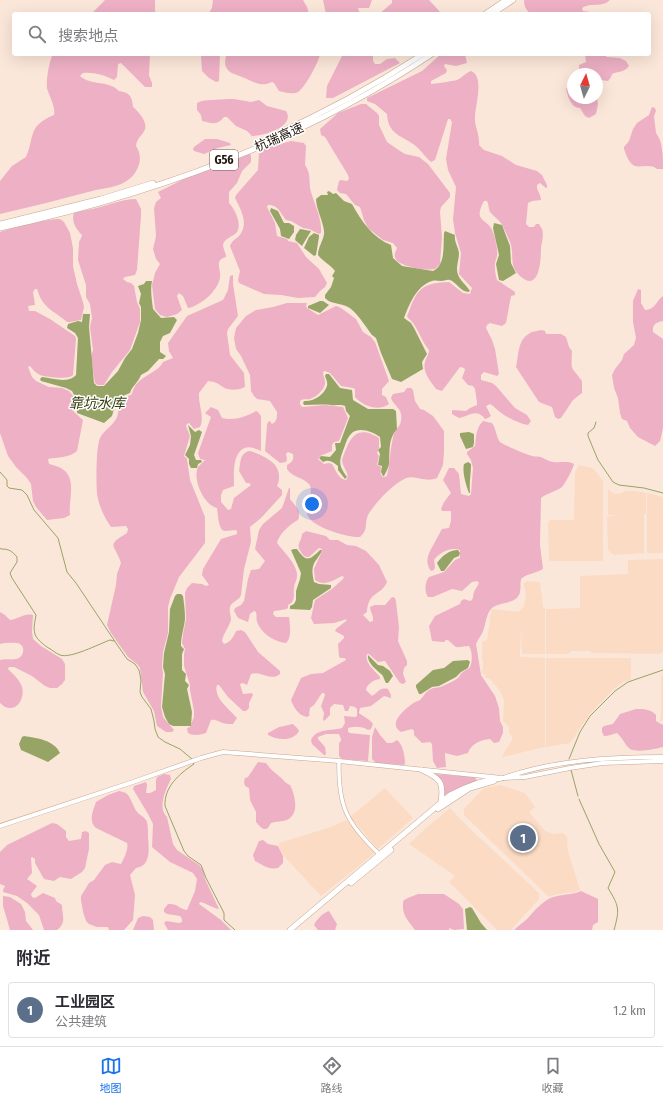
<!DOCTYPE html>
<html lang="zh">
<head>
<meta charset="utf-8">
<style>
	:root { --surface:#fff; --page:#f7f7f7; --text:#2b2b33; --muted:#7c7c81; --line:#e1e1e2; --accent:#1a73e8 }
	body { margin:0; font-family:"Fira Sans Condensed","Noto Sans SC",sans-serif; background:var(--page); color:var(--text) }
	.compass { position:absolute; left:567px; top:68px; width:36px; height:36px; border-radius:50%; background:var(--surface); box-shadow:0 4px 16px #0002; rotate:5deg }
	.you { position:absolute; left:312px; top:504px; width:14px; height:14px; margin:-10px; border:3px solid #fff; border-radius:50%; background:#1a73e8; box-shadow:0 0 0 6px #1a73e833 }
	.badge { display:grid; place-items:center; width:26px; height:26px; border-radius:50%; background:var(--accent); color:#fff; font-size:13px; font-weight:700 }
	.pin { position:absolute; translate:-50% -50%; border:2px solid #fff; box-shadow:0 1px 4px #0006 }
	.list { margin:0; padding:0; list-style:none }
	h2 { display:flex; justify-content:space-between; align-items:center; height:52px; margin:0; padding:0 16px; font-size:17px }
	h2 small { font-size:13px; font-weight:400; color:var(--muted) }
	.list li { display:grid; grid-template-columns:26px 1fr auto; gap:12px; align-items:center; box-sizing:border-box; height:56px; margin:0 8px 8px; padding:0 8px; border:1px solid var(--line); border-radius:4px }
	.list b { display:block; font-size:15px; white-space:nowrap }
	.list p { margin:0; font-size:13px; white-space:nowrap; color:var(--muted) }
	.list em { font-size:13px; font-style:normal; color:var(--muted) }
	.icon { flex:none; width:22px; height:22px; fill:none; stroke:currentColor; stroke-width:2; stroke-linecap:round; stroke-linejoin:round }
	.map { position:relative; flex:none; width:663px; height:930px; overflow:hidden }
	.search { position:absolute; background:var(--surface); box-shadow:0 4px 16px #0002; left:12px; right:12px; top:12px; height:44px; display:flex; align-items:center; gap:10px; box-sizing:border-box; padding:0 14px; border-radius:4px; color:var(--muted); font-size:15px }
	.sheet { height:116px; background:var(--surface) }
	nav { display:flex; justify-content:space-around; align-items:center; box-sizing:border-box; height:56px; border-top:1px solid var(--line); background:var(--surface); font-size:11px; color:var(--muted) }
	nav a { display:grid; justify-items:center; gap:2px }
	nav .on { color:var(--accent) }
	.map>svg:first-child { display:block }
	.built { fill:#fbdbc4 }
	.green { fill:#edb0c5 }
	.water { fill:#96a466 }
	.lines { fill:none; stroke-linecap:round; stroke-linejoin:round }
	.stream { stroke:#96a466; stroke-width:1 }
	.secondary-casing { stroke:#c5a58f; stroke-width:4.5 }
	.primary-casing { stroke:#c5a58f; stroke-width:5 }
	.highway-casing { stroke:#c5a58f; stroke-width:6 }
	.secondary { stroke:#fff; stroke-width:3.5 }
	.primary { stroke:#fff; stroke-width:4 }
	.highway { stroke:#fff; stroke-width:5 }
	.labels { text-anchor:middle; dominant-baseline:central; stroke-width:3; stroke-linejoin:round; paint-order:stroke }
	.shield { fill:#fff; stroke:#645c56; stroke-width:1 }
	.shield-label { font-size:12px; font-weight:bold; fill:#22160e }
	.street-label { font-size:13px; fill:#22160e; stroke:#fff }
	.water-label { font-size:14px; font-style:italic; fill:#343d0c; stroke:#fff }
</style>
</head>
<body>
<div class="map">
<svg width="663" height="930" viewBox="0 0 663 930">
	<rect width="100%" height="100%" fill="#fbe7d9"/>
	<path class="built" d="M 579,465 L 593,468 L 603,481 L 603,561 L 549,561 L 548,524 L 550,520 L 574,520 L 575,472 Z
		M 608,489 L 613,493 L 619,494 L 626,491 L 636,491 L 646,493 L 646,514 L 644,514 L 644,553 L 614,555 L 611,553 L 608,550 L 607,518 L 608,516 L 619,515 L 608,515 Z
		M 647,493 L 663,497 L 663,553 L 647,553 Z
		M 663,559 L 663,651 L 660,654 L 592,653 L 590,651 L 571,651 L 568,654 L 546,654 L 546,609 L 580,608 L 580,576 L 628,574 L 628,560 Z
		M 527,581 L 540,582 L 543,608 L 545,607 L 545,654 L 522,654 L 521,627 L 520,657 L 545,658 L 545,747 L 503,757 L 502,756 L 512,740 L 512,736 L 509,733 L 509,727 L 503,721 L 504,700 L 500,691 L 491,680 L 485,677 L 485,674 L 482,674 L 483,662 L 482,658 L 482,642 L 487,640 L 490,621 L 489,621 L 492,609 L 519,612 L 524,606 L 526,594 L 524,586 L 524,583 Z
		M 546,658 L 631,658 L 631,679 L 623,682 L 614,689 L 589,715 L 570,743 L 546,747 Z
		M 663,675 L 663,721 L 660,721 L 661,713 L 661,676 Z
		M 501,785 L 525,793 L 535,807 L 529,812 L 545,831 L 553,834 L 563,833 L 567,837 L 568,851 L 580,890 L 573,893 L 569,892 L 562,894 L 557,894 L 549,897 L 464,815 L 464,809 L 481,791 L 484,788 Z
		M 385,788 L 413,818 L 378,849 L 350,817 Z
		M 450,808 L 468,827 L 539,893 L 539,899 L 511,930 L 497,930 L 449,882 L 455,876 L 409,844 L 426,828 Z
		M 346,820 L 375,853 L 321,896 L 284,856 L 280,849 L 279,843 L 331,827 Z"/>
	<path class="green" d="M 105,0 L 155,0 L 155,11 L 159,14 L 91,14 Z
		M 213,0 L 303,0 L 307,7 L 309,14 L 208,14 L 212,8 Z
		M 323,0 L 372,0 L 369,8 L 358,8 L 360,14 L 326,14 Z
		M 392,0 L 429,0 L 442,14 L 379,14 L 392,3 Z
		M 524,0 L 610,0 C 602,8 591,2 582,8 L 583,11 L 605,14 L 532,14 C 526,11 524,6 524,0 Z
		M 53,54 L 150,54 L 149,75 L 152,83 L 152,87 L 145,87 L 121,63 L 118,64 L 117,77 L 114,80 C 104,75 94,72 83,73 L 80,76 C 91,86 109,80 119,91 C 130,93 132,96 133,107 C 137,110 139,113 142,117 C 152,133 137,133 136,146 C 145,159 137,175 125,182 C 115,188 102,188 92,191 C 61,199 31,207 0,214 L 0,181 L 12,166 L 26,157 C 35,137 27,126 54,115 C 56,107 49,96 47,88 C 46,81 49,61 53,54 Z
		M 202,54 L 220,54 L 219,81 L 216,82 L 209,78 L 202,71 L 201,56 Z
		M 226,54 L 320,54 C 319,62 304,89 298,92 C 293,95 284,92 279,91 L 274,83 L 272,82 C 260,88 253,81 242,77 C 236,74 229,74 226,67 C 224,63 226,58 226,54 Z
		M 343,54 L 373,54 L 373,61 L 375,64 L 380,64 L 387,59 L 395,58 L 400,63 L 333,98 L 326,98 L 327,86 Z
		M 441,54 L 465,54 L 467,63 L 456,66 L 445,64 L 444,66 L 447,70 L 446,73 L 431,81 L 431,84 C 433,84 454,81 457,80 C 462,78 465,73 471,71 C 485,76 475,106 475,117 C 474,126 480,134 479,145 L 484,150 L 502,156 L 516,165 L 537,171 L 542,175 L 547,185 L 547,188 L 546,188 L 540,183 L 537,185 C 536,190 541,194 541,200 L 532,201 L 528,203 L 526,224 L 529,227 L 534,227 L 536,224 L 539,224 C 540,226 541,227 542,229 C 544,234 542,242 541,248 C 541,258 540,294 520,276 C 509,266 514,257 511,245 C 511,243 502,224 501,223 C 498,219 493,216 490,212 C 488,208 489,204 487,201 L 484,201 C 472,223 488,218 493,232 C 495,238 498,249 497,256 C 496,260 494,264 495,268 C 495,272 496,277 497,280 L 515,292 L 515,295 L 511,296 L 506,323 L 502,326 L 490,323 L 487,325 L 486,328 L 492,340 L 495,349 L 499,374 L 497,376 L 484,372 L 481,375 L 481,380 L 492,383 L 496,386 L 515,408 L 527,415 L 531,421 L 528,425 C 520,424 506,417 500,412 C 496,409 494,406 490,404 L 486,406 L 491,416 L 488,418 L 485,419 C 477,408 469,416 459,418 L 452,414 L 452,410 L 466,411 L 470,408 L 477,405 L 477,402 L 475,389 L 473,386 L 468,385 L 462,378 L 465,370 L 464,368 L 460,367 L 442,391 L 436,389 C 431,382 422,372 425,362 C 426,358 429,354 429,350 C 422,342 419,331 413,323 C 411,320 408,319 407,316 C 410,310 411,304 414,299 C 422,283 434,283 449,282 L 463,293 L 470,294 L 472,288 L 459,274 L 461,253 L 455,233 L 453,219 L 456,187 L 448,170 L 446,159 L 452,122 L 450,119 L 448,119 L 435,160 L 431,162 C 426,158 423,153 418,148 C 406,136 388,137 387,114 L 375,104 L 367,101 L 367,98 L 422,71 Z
		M 585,54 L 603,54 L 607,57 L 620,58 L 626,61 L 629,66 C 624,73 618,71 612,74 L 611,77 L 608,81 L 600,80 L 597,84 L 597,74 L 581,74 L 579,70 L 579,65 L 586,62 Z
		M 569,85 L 573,85 L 573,98 L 597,98 L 598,104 L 596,114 L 589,118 L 585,116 L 580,108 C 571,108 568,97 566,89 Z
		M 228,99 L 234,99 L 251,102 L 259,100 L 267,106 L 286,111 C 296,127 263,136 252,136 L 247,131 L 236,126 L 227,117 L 224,117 C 217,126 212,123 202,121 L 201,115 L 197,110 L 197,103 C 203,99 220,100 228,99 Z
		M 361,104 L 366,104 L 377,113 L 379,116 L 379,125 L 387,142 L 400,151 L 405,154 L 419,157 L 428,164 L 450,193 L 450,197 L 441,207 L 440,212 L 442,237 L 440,264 L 435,269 C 427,271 397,267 395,257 C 394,254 396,251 397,248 L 393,243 L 383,240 L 368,228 L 364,220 L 360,207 L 355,205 L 346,194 L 340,193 L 337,190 L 339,181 L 341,180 L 347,181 L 349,179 L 348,175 L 325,137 L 321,135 L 320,129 L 338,113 Z
		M 652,107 L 655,108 L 656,111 L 654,116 L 656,133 C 663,141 663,158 663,169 L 657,169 C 649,162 637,170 632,164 C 628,161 626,154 624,149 L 624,147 L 629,141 L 633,129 L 637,123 L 649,115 Z
		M 205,139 L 217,139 L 230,143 L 231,145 L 218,148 L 204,154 L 194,151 L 193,149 L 194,147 Z
		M 291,141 L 304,143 L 306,146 L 305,165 C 312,175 308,182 311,192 C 315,206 322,218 321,233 L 319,234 L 309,229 L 303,228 L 291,221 L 286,220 C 280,213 279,205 268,205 L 267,207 L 275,223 L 277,236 L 287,239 L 288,241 L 297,243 L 306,257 L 319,269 L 327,283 L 325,287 L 320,291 L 315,297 L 298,298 L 281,295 L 264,294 L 239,283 L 238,280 L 240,271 L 230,246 C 232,241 234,240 238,237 C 250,225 241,210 235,198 L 236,195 L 258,170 L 259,152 L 263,149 Z
		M 248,154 L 250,154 L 251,156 L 251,162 L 242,171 L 237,183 L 229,192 L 229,203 C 235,209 242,224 237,232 C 233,237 224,238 223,245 C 223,249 226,253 226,257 C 223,258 220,259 219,262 C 218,267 221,273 220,278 C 217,292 202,304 189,308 L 188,308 L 183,296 L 179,293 L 177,296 L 182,310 L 177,314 L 167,317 L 160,315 L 155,309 L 152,285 L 155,273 L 160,264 L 156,259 L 153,249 L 156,236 L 154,208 L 156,202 L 161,198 L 158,192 L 186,178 Z
		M 136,199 L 141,209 L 141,216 L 137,270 L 135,275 L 125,277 L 123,279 L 127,282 L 131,283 L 134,286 L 137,302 L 140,309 L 140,322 L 130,350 L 112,372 L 104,385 L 98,385 L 95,383 L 91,357 L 93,350 L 90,327 L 92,318 L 90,304 L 86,297 L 86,285 L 78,260 L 79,242 L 81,238 L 82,235 C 76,229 71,221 74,213 C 82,210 89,210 96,208 C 110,205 122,199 136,199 Z
		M 56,219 L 60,219 L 64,222 L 70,233 L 73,248 L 73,266 L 77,284 L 83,302 L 84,307 L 81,320 L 70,322 L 67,322 C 53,310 43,309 37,289 L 35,289 L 33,292 L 35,305 L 28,306 L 29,311 L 35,311 L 50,319 L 75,336 L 76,339 L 73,375 C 69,380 46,377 40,375 C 36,373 33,370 30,366 L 28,367 L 32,377 L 36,381 L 49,387 L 62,388 L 69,391 L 74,397 L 74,412 L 83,420 L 77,451 C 69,458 58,457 48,459 L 49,464 C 53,465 57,466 61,468 C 78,478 68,499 70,515 L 64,518 L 47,520 L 36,507 L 33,501 L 31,484 L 27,478 L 16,467 L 8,456 L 0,433 L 0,232 L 29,223 Z
		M 233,275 L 233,284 L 238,316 L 228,329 L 227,333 L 230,355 L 244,373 L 245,387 C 240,390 228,391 223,387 C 217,383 216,382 208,381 L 199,393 C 198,405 205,416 200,427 L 194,429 L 189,423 L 187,424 L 186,426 L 190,436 L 184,456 L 187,459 L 190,480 L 205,517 L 205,543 L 179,577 L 170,599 L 168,607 L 168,633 L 163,652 L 162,666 L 163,673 L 161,706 L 163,717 L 174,730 L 172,732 L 166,732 L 157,726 L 154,711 L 143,692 L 140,668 L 137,664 L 128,657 L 111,633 L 107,625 L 116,585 L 117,574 L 121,563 C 115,544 105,546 127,533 L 128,529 L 126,526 L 111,527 C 104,517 98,504 97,493 C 96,482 96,447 100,438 C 104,430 113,426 117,417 C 118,415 118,411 119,408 C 120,399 125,398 132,394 C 136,375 157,375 163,362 L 173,358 L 169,351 L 168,343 L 187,316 L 223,300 L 228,290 L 230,276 Z
		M 638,289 L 641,290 L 641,303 L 645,310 C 655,310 656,301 663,296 L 663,321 C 656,322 652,325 653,332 L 663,339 L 663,428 L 660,441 L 655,446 L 638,437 L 630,428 L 627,421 L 622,419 L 620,413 L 618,398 L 614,388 L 612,375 L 615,369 L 622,360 L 624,354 L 634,345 L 636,338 L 633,322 L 633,301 Z
		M 287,303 L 307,303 L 306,306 L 307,308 L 318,315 L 336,306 L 341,308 L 356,319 L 363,332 L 371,337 L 375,342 L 389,381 L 382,389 L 382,395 L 386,397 L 389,404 C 379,412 363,406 355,397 L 355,389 L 353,388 L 341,386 L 330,373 L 325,371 L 323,372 C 323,376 325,378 325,382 C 326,389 316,397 310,399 C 306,400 304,398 300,401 L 300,404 L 302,407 L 325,405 L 343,407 L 348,418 L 339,441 L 334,442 L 332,445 L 332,451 L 320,456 L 318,459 L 324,464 L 329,463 L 332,464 C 336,470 338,479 346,480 C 351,474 342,467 342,460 C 349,440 355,423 379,438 L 379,448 L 377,453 L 379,456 L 377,465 L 381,467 C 381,471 379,476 384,477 L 387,476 C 390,463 390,450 393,437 C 395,428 403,427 401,414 C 400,408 393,404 391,398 L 393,394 L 404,392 L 407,388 L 411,388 L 413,390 L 415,401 L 420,409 L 424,410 L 433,416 L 444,431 L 444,452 L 443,465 L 437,478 C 426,483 415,475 406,478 C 393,484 375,503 368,515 C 364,524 369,529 360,537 C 348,538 306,526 307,512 C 307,505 314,490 309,484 C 302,477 292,477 287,469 L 287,465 C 292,462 294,460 293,454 L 288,452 L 286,454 L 287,459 L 286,462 L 280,463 L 265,451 L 267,425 L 268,422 L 270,421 L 272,424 C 277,422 277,417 277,412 L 270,401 L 257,399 L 254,396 L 251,391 L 250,375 L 241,356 L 236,349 L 234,338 L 236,328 L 246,316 L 256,310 L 273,307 Z
		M 542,330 L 545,331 L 546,334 L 561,334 L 566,337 L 569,347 L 572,351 C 571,373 571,365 582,381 L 582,393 L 573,400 L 561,418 L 558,419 L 555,417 L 552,407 L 539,402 L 516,367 C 519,355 517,340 530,333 C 533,331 538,331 542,330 Z
		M 211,407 L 218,410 L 222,418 C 233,421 246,417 256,411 L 258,412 L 261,416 L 261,451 C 256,449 250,446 245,448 C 232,453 234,474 234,486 L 223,490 L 221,495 L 221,502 L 228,510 L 231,509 L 234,498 L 251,485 L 249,483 L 246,483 L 239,471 C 240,467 240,460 242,456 C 244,453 247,451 250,451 C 256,452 272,460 275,465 C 280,471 280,480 277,486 L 282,490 L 282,495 L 261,518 L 250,527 L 251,542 L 244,569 L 241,595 C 239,601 232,601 230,607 C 229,611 231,615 231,620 C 229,627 223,634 222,641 L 224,644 C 230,643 234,636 236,631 L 241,630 L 245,632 L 258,652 L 280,671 L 280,674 C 271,682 260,670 251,674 L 247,685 L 243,683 L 240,684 L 243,694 L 252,693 L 253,695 L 249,703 L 249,708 L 246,711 L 243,711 L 228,697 L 219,685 L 217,685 C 213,697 228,708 235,716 L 237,718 L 233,724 C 229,724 226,724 223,723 C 218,722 217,719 211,720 L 206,733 C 201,735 192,736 188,733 L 187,728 L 190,727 L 194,717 L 194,711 L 190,690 L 190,685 L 184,666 L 184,654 L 185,649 L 182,643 L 183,634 L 186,619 L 185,593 L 187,588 L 192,583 L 202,584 L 206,586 L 209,585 L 202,575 L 203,569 L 221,539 L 237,534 L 237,532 L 236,530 L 225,531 L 222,530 C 218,524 218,515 217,508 C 204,505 194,482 197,470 C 198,465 202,464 205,460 L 200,459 L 198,453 L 211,417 L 205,413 Z
		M 483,421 L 492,423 C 496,428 496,437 500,442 C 502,444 525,454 529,455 C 533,457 537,456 541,457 C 544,458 546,460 549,461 C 557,464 567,460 574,464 C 573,469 565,484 562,487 C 557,491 547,493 541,498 L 540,545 L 543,569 C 535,574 528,573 521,579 C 520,583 521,588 520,592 C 517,605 500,601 492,608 C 486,613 486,624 483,631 C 481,636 478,639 476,644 L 481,675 L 495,696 L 499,708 L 500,721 L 503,727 L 503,733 L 499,742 L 494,743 L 490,739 C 480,740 471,744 468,753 L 457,756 L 445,753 L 445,755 L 446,767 L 437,768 L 433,761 L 432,744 L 430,742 L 422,743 L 414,735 L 414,731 L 412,729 L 401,732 C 386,724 407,707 415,702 C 417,701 419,701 420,700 C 424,696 426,691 431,689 C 434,687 437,688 440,687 C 445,685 455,681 459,677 C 460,675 461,673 463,672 C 465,670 469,669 470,667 C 473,661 472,650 469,646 C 454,647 459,650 448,640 L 446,640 L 444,642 L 432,641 L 429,626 L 435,616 L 460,604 L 461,601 L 464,599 C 474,603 472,600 474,592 C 475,589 478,586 479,583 L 477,581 L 472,582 L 462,591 L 452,589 L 433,597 L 428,597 C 424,591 425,582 429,577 L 444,572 L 455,560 L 460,558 L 460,550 C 451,547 440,552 434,560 L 435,567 L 434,570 L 431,571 C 422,559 432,549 437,538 C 439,535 440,532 442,529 L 449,528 L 451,521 L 451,511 L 442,511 L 441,509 L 444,502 L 451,493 L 443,480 L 449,468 L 454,468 L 459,474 L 461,494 L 469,496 L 471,494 L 473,468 L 471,460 L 467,454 L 467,452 L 475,446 C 476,437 476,428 483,421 Z
		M 289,488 L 290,488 L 290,499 C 295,506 302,510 298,520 C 290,524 279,534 277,543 C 283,551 298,565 297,576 C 297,580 294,584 294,588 C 293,595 296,601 288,605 L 288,608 C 285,610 279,610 274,611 L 273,614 L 276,617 L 289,617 C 290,624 292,638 286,643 C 274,642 261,633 257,622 C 256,619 257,615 256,612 L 254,611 L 250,614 L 248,622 L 238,618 L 234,611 L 235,608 L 241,605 L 244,601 L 248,579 L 251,570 L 259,569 L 265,561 L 255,549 L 259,530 L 263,524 L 282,508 Z
		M 306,531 L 326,536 L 330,540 L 338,540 L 347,545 L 356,546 L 366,551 L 379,565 L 387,582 C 381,596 368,591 367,612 L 363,615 L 370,622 L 373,621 C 374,616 370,612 370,607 L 375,605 L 385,605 L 392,597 L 395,598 L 396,602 L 399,627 L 398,641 L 407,661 L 407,665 L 404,668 L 403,674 L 406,682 L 403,684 L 400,683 L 385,661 L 378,662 L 369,654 L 367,654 C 364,663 375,671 380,677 L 380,679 C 373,680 367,684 366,690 L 372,696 C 378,693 379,687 388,689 L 391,695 L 391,698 L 384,696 L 371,706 L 360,708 L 359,713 C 364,717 370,719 373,724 L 371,729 L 368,730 C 362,726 355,726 348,728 L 348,731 L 349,733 L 370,735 L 368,761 L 342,759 L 339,756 L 339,743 L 341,741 L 341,739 L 339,734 L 326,734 L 318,737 L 318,739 L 325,747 L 326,754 L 325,755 L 324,755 L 312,744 L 311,740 C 316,728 332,731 342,728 L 345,723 L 344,716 L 355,717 L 357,716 L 357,709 L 355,707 L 350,706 L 348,711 L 345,711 L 343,705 L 334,704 L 330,708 L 330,715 L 325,720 L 323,721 L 324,713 L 321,706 L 325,695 L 324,693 L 322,693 L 314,705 L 310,708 L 309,714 L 310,715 L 307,717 C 298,715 294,708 291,700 L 301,678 L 311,674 L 323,673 L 346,660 L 345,658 L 340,658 L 339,656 L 338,644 L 344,638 L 344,636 L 335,631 L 336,629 L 346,621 L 347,619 L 334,623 L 314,624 L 311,618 L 315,600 L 332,589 L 343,579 L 344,577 L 342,576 C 334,580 324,587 315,580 L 314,569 L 322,551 L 322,549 L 319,548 L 309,557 C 305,557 303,556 301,552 C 295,545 302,541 302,534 Z
		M 0,612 L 5,615 L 10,620 C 19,619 24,613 33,615 L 32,632 L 33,639 L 41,646 L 62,659 L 65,664 L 65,680 L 62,684 L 57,688 L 50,688 L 45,686 L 32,676 L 14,667 L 9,667 L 8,669 C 13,674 20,680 22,687 C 25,697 18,712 5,707 C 3,706 2,704 0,703 L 0,660 C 7,658 12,661 19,658 C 24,655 25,647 20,644 C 15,642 5,643 0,644 Z
		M 636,709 C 643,709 651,709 656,715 L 656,721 L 663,725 L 663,747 C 655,749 638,753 630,749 C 625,745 622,737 617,733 C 612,734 609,736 604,736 L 602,732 L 602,728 L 604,726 L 613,724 L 620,714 Z
		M 293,724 L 298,729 L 299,731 C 293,742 277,740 268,735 L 268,733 L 279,727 Z
		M 375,727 L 380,735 L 387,743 L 392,743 L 397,740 C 403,744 405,757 405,764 L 403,765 L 376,763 L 372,759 L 372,737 Z
		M 258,762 L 266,763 C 271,770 273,771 280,777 C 284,780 285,783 290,785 C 295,795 300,814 287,820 C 282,822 276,821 271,823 L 268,828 C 262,831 260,826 256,822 L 256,812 L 250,800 L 249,788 L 245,786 L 244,782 L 245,778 L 248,777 Z
		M 164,774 L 170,775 L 171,779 C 166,789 157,808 167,817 L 173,844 L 177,850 L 199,865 L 203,870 L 205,879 L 219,909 C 215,909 206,903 200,902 L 199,904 L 221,920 L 231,930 L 168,930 L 164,923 L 166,921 L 179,923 L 182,922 L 182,919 L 180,916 L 167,914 L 164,912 L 164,909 L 168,904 C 178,903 179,909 187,910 L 195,891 L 197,879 L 193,873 L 170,862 L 152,847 L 153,824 L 148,814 L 133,789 L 134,786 L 146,782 L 147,785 L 146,793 L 150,793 L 156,790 L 156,780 L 157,777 Z
		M 435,774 L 475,777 L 477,781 L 445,796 C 442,785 445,782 435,774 Z
		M 119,791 C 122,792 125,792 127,794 C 132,799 133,808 138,813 C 141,816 145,817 147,822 C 148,826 148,832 148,837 C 149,849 151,866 136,868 L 130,875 L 135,895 L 133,920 L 124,930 L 109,930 L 108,927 L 97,927 L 89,924 L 86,921 L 83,912 L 81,900 L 81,896 L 89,883 L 94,880 L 105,865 L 112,862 L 121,864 C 124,859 129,848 127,843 L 96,828 C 88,821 93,811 96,802 L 108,795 Z
		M 52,823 L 57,824 L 66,831 L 66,837 L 69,841 L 81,839 L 82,832 L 86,831 L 89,833 L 89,849 L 85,868 L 82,872 L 71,879 L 60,877 L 54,881 L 44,879 L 35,863 L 35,859 L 32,857 L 31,858 L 32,873 L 27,879 L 37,886 L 31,894 L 32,897 L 35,898 L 43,893 L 55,898 L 56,901 L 62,905 C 62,916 67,922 57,930 L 44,930 L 39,915 L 27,903 L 17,896 L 3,892 L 3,890 L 5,886 L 0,884 L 0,852 L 7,845 Z
		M 263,840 L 268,844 L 278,846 L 283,856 L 283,863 L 278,868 C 268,870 263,865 255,861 L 253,855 L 259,841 Z
		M 581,891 L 598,899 L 598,922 L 593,925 L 592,930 L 514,930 C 518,926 524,922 528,918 C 536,909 545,898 557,896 C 565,894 573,895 581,891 Z
		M 418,894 L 444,894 L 459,904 L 463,909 L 464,929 L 454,930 L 449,928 L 449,930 L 415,930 C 409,921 402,916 403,904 C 403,902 403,900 406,899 C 409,897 414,896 418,894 Z
		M 3,896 L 10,897 L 21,904 L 25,912 L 26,921 L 33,930 L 10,930 L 3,906 Z
		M 329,911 L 337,924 L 335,930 L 318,930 L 314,925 C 316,920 324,912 329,911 Z
		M 143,916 L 150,917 L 153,920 L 154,930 L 133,930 L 138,918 Z"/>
	<path class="water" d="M 329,191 L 333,194 L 336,193 L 344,201 L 352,204 C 361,221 373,238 391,245 L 393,258 L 402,266 L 433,271 C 446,265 443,245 444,233 L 445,231 L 455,235 C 454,242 458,246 459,253 C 459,258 457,264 457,269 C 457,279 465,283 470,291 L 468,292 C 460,291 457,283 450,280 C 447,279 444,281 441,281 C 438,281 435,280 432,281 C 416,286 409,305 404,318 L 411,323 L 414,328 L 427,354 L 422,362 L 423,369 L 401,382 L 392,379 L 381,353 L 376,338 L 372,335 C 366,327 356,311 348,307 C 341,303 330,304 325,298 L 325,295 L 331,287 L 334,278 L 332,276 L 335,271 C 330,264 322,261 318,255 C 318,246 325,239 324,231 C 323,221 316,208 316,199 L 321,195 L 328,195 L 327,192 Z
		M 271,208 L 278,211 L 284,223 L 289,223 L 294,226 L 294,232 L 289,239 L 281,236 L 280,229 L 270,211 Z
		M 494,223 L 502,225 L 510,246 L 511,263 L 516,273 L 503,281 L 499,280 L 496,264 L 499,255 L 493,228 Z
		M 300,229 L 311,231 L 302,246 L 295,240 L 296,235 Z
		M 314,233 L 319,235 L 319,237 L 316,255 L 314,256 L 304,248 L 309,237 Z
		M 146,281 L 152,281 C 150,289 152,301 153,309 L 161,318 L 174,317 L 177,320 L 170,333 L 163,336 L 160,342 L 160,352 L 166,356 L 163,359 L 159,359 L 148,371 L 141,375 C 138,383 132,386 130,393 L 125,395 L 118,399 L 115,405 L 112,416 L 104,423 L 77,413 L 77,406 L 75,402 L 76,399 L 72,391 L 66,388 L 41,381 L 40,379 L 42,377 C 53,378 68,384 76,375 L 78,338 L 75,333 L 67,328 L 68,324 L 78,321 L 82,322 L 83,314 L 90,314 L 89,327 L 94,383 L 97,386 L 104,386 L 118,371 L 125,358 L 132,349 L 138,333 L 141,320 L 141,307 L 139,303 L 141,294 L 138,286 L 144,284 Z
		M 320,301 L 323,301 L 329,305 L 320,313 L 308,308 L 308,306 Z
		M 326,374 L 329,374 L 340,388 L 352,390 L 353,400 L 368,409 L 393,409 L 396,411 L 397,429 C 388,439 390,450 389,463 C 389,467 386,472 384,476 L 383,476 L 381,472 L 382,466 L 378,465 L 380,454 L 378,450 L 381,447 L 380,437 C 373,432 358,426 351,434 C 347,438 346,443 344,448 C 339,461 338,465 347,477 L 345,479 L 338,470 L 338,466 C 333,462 329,459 323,462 L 319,458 L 321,456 L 330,457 L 336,450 L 335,443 L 340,443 L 350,416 L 346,411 L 345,406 C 340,404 336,406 331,405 C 322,404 313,405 304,405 L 303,403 L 304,401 C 313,402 324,395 327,386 C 328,382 326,379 325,376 Z
		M 188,425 L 195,432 L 199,430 L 202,432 L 194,455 L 196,460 L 201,460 L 202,462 L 198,464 L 197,468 L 191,468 L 189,464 L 189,459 L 185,455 L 190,445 L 191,436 Z
		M 469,432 L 474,434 L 474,443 L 473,447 L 466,449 L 460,436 L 460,433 Z
		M 468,462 L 471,464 C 471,474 469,483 470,493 L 469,493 C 466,485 462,472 464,464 Z
		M 294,549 L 297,549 C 306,562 309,561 320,550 L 322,550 C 321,554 319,555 317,559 C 311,565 312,574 314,582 L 319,584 L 331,585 L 331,588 L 313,600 L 312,607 L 310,610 L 290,609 L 290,606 L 294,604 L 296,600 L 296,591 L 300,579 L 301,573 L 291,550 Z
		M 458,550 L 460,553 L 459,556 L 454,558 L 444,571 L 441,571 L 437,563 C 442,556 449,550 458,550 Z
		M 177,594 L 181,594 L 183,596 C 184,603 185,611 185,619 C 184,629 181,635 181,646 L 184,649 L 182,654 L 182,670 L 186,674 L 185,681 L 189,685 L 187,689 L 192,712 L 191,726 L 173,726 L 169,724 L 165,717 L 162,707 L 165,674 L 163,667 L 164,653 L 169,632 L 170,609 L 175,596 Z
		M 368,655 L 378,665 L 383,666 L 390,671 L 393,676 L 388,683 L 386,683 C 384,680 384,676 381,674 C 376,669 367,663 368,655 Z
		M 468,660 L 470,662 L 468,668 L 461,672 L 456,677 L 439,686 L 432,687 L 421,694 L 419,694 L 416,687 L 416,685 L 433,670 L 444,668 L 453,661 Z
		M 24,736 C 37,738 54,740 60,753 L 48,762 L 21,750 L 19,744 L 22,737 Z
		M 470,907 L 472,908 L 481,923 L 487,930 L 467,930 L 465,909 Z"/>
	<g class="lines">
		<path class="stream" d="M 596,422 L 594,428 L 588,433 L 588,436 L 598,460 L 613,482 L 619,485 L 644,488 L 663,493
			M 0,472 L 7,480 L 7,486 L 9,488 L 22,490 L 27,495 L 34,510 L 58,538 L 67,572 L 76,583 L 118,646 L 127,659 L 135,664 L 139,670 L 141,680 L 140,692 L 142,697 L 151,709 L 154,721 L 155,729 L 158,737 L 165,742 L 180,749 L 192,759
			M 0,548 L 1,549 C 9,549 12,551 17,557 L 17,562 L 10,573 L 12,578 L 36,615 C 33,632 32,636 47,647 C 51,649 55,653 60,655 C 70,659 99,644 110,640 L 114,641
			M 569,759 L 580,732 L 590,716 L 615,691 L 628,682 L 663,670
			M 193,762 L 194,764 C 179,774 164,787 165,806 L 184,851 L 188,856 L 201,865 L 206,878 L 224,913 L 224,920 L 235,930
			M 571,770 L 578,796
			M 579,799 L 599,844 L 615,872 L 608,888 C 619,906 620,909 614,930"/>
		<g class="secondary-casing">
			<path id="secondary" d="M 339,761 C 338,809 347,822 380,855"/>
		</g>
		<g class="primary-casing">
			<path id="primary" d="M 506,777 C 556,760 610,757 663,757
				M 0,826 L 133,782 L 201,758 L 223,752 L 339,761 L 502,778 L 525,777 L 570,768 L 603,763 L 663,761"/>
		</g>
		<g class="highway-casing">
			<path id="highway" d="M 485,14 L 506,0
				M 492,14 L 513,0
				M 268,138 C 322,114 374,86 423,54
				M 0,224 L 101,199 L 153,183
				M 0,228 C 151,195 302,141 432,54
				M 422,770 C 440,778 444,782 441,802
				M 438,809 L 470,788 L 494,781
				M 351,883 L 391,850
				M 290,930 L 450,795 C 467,786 482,780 502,778"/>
		</g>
		<use href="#secondary" class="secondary"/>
		<use href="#primary" class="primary"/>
		<use href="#highway" class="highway"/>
	</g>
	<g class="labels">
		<rect class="shield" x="210" y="150" width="28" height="20" rx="3"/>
		<g class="shield-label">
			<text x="224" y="160">G56</text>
		</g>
		<g class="street-label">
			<text transform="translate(279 137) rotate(-24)">杭瑞高速</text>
		</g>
		<g class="water-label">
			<text x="97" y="403">靠坑水库</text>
		</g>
	</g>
</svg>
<svg class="compass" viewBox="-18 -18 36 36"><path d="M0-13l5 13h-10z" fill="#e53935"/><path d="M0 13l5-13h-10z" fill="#7c7c81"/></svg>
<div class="you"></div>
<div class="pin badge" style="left:523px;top:838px;background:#5c6f8a">1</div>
<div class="search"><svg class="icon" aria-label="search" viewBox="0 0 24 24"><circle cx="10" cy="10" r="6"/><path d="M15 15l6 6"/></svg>搜索地点</div>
</div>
<section class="sheet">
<h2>附近<small></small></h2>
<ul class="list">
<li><span class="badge" style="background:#5c6f8a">1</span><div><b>工业园区</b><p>公共建筑</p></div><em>1.2 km</em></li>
</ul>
</section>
<nav>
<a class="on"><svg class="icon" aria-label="map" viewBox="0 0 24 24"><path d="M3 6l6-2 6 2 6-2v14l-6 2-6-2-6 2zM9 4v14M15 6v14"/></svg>地图</a>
<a><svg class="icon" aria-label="directions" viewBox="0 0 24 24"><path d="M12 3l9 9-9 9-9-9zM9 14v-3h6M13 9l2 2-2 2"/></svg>路线</a>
<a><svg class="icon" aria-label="saved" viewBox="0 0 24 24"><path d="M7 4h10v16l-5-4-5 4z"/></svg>收藏</a>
</nav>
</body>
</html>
